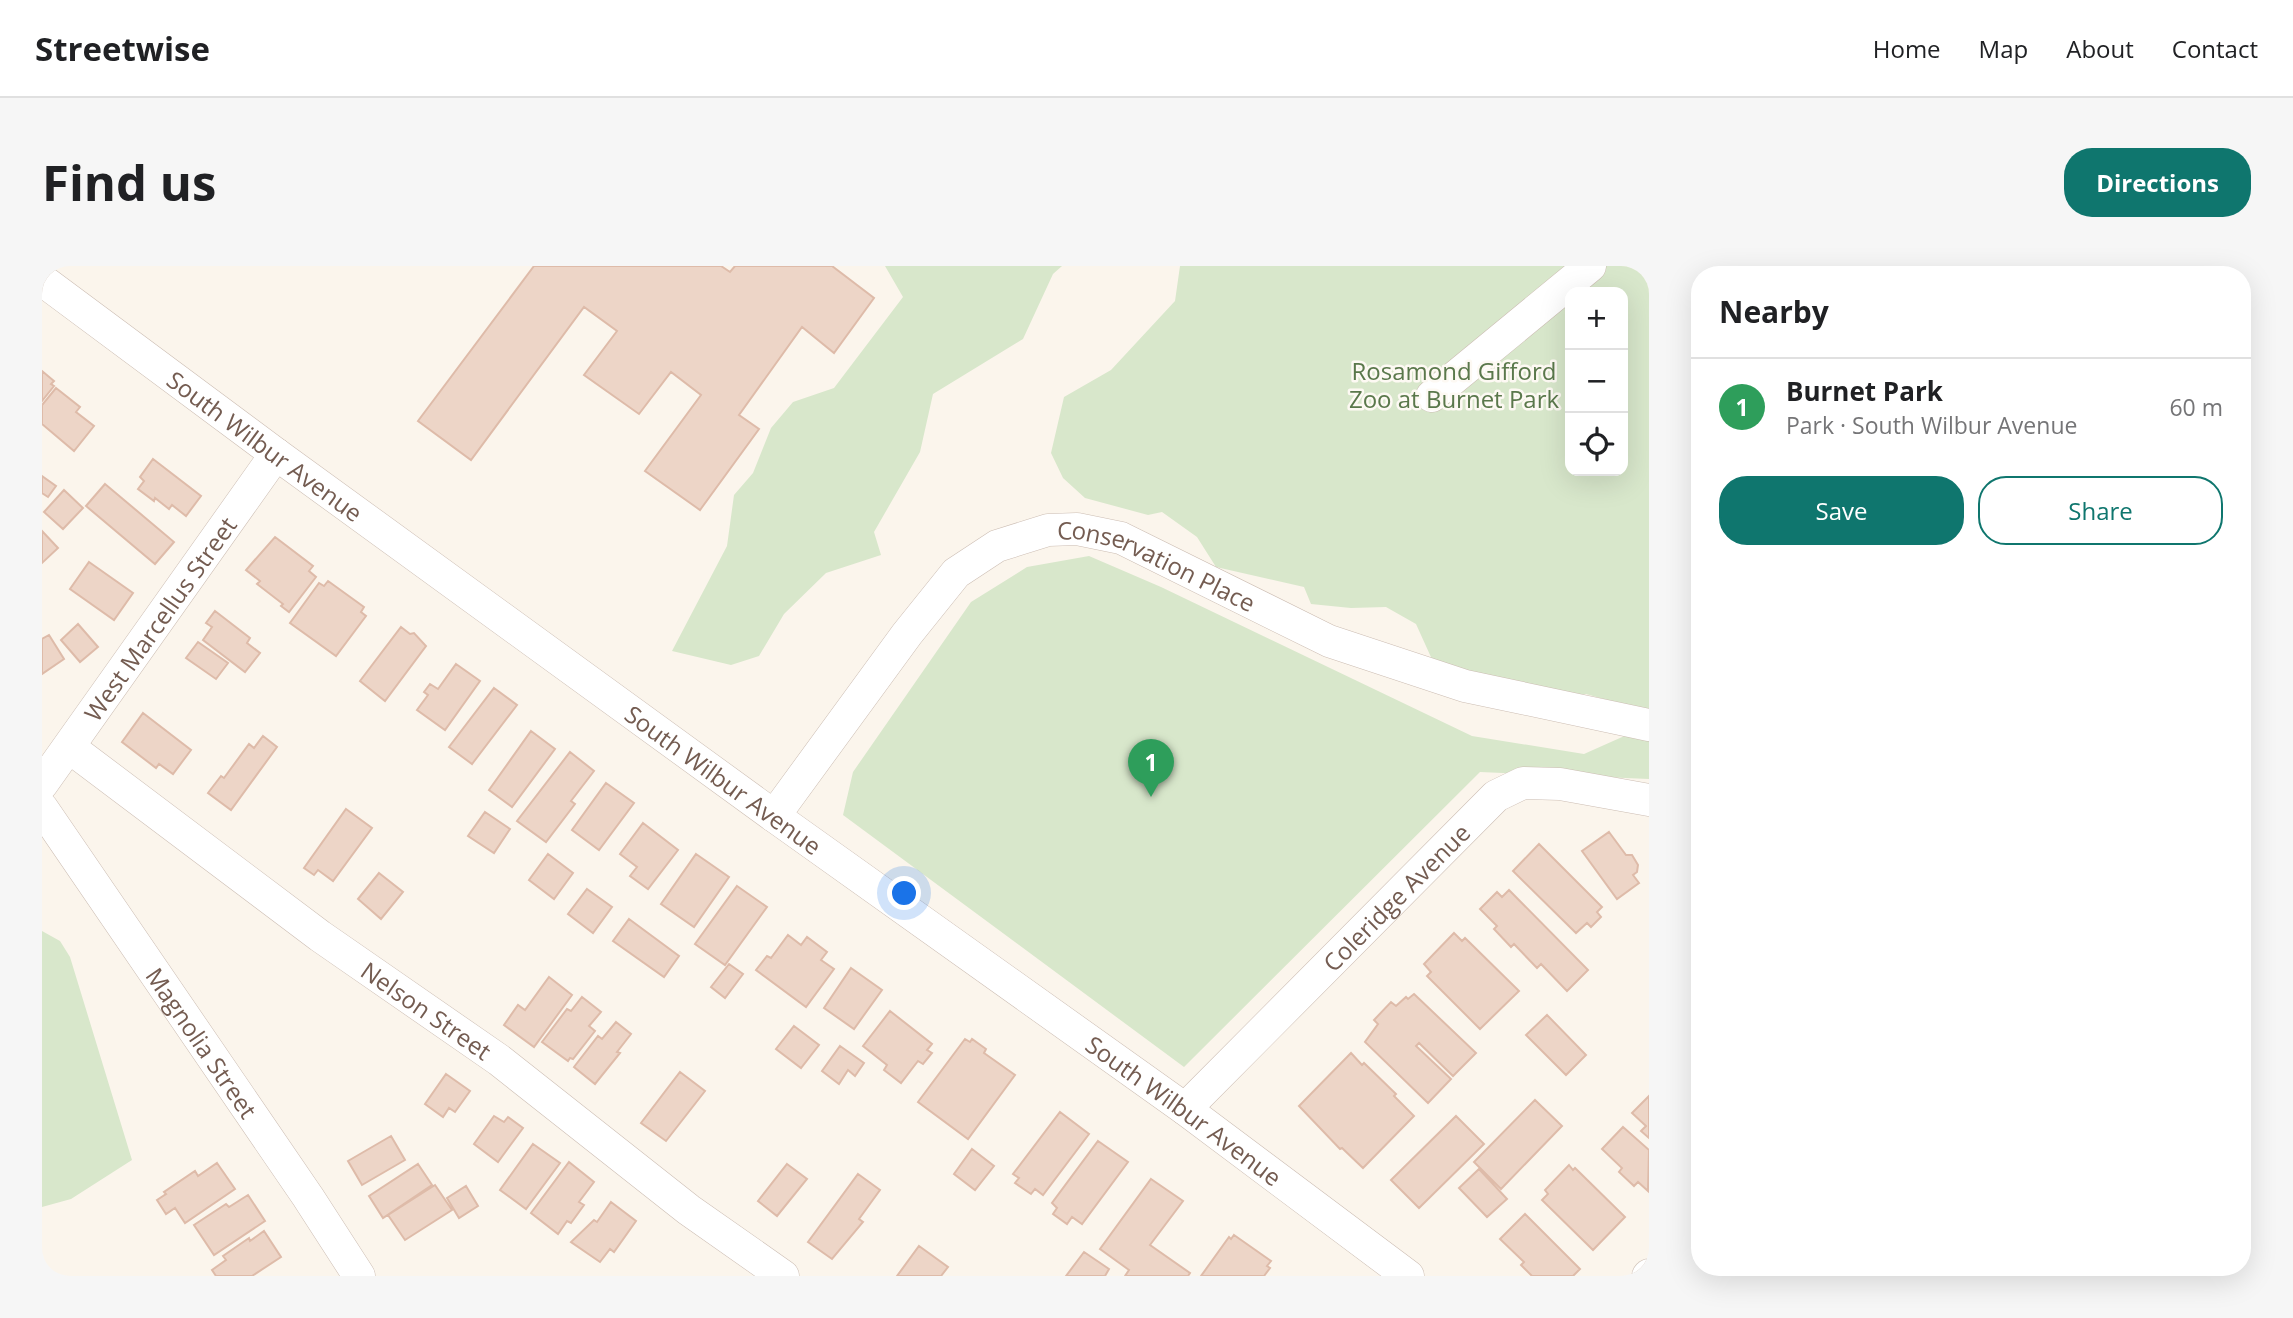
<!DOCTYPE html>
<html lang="en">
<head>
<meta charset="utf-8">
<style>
	:root { --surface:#fff; --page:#f6f6f6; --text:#202124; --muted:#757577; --line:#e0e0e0; --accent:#0f766e }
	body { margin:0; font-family:"Open Sans",sans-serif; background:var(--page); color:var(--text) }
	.controls { position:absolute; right:21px; top:21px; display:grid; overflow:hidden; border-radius:14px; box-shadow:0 7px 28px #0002 }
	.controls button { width:63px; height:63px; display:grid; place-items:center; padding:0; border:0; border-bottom:2px solid var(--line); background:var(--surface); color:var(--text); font:35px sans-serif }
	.you { position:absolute; left:863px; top:628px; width:24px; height:24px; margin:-18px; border:5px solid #fff; border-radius:50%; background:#1a73e8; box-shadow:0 0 0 10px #1a73e833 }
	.badge { display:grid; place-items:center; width:46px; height:46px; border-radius:50%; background:var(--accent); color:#fff; font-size:23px; font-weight:700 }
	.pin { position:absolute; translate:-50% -58px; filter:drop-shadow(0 2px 4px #0008) }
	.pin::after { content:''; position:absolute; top:37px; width:24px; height:21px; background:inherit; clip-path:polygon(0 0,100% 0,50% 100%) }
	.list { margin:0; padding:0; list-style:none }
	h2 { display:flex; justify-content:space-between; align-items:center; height:91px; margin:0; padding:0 28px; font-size:30px }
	h2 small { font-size:23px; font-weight:400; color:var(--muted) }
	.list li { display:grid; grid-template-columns:46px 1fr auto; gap:21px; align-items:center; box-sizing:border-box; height:98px; padding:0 28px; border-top:2px solid var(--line) }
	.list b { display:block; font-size:26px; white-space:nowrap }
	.list p { margin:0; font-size:23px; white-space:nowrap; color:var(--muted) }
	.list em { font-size:23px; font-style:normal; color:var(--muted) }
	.actions { display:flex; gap:14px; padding:21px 28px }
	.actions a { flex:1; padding:16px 0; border:2px solid var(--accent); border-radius:28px; text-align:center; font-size:24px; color:var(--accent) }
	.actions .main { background:var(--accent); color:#fff }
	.icon { flex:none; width:38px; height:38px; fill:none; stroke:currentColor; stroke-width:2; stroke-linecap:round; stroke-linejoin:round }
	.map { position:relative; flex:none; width:1607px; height:1010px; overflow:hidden; border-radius:28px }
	header { display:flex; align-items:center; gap:42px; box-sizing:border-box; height:98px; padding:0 35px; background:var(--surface); border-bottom:2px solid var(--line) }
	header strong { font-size:33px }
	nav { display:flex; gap:38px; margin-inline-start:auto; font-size:24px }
	.intro { display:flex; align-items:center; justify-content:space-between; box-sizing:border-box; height:168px; padding:0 42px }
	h1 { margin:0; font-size:49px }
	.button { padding:18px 32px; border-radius:28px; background:var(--accent); color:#fff; font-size:24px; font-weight:700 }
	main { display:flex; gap:42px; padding:0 42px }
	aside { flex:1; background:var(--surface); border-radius:28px; box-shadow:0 7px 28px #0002 }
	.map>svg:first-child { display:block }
	.green { fill:#d8e7cb; fill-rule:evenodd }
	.building { fill:#edd5c7; stroke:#debba9; stroke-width:2 }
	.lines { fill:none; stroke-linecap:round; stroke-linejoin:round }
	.minor-casing { stroke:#ccbdb3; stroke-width:33 }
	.minor { stroke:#fff; stroke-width:32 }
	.labels { text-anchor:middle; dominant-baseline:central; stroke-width:5; stroke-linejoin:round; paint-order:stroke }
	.park-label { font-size:24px; fill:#5a784b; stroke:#fdf9f3 }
	.street-label { font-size:24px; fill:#745c51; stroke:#fdf9f3 }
</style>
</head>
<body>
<header>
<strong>Streetwise</strong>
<nav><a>Home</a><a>Map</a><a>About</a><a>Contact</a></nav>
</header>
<div class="intro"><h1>Find us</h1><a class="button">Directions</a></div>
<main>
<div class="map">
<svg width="1607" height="1010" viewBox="0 0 1607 1010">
	<rect width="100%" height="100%" fill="#fbf5ec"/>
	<path class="green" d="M 843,0 L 1020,0 L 1011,8 L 981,73 L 891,128 L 878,186 L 832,266 L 839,289 L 784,307 L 742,348 L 717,390 L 689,399 L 630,385 L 685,280 L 692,229 L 711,207 L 729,162 L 751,136 L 792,122 L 861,31 Z
		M 1138,0 L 1607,0 L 1607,455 L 1572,436 L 1544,428 L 1516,434 L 1393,400 L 1374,358 L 1344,341 L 1309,342 L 1269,338 L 1262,321 L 1174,301 L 1155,271 L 1120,246 L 1106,249 L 1043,232 L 1021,212 L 1009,187 L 1022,131 L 1069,104 L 1133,35 ZM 1528,26 L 1581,26 L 1581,205 L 1528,205 Z
		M 1047,290 L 1119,321 L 1430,470 L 1542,488 L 1607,459 L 1607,513 L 1438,506 L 1142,801 L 801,549 L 811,506 L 929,336 L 985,301 Z
		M 0,665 L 18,675 L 28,691 L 90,894 L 29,933 L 0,941 Z"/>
	<path class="building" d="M 492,0 L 679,0 L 688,6 L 693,0 L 790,0 L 832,32 L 792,87 L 760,61 L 697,149 L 717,163 L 658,244 L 603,205 L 659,129 L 629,106 L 597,148 L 542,109 L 575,65 L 542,41 L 429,194 L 376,155 Z
		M 0,105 L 12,115 L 9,118 L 12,120 L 0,135 Z
		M 14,122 L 38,141 L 34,146 L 52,160 L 32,185 L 0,158 L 0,139 Z
		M 111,193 L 159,230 L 144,250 L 130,239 L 127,243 L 113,232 L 112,235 L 96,223 L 102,215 L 98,211 Z
		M 0,210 L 14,220 L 6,231 L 0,227 Z
		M 63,218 L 132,276 L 113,298 L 44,240 Z
		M 22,224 L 41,242 L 21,263 L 2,246 Z
		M 0,265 L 16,282 L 0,297 Z
		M 233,271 L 271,300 L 267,305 L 274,311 L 247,346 L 239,340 L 241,338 L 215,318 L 218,315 L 204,304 Z
		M 47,296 L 91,327 L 72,354 L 28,323 Z
		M 286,315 L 322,341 L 319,346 L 324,350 L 294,390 L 248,357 L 277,317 L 282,320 Z
		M 173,345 L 208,372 L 205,377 L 218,387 L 203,406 L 161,374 L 170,361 L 164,357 Z
		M 36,358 L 56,381 L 38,396 L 19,374 Z
		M 359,361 L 368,368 L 372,367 L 384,380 L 343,435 L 318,415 Z
		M 7,369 L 22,393 L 0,408 L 0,373 Z
		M 156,376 L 186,397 L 174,413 L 144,392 Z
		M 414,398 L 438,415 L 403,464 L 375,444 L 386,429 L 382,426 L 388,418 L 396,423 Z
		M 452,422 L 475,439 L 430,498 L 407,481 Z
		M 101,447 L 149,484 L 131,508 L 117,498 L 114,502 L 80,476 Z
		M 489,465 L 513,483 L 470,541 L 447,524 Z
		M 221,470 L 235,481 L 189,544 L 166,527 L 179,510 L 182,512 L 207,478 L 212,482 Z
		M 528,486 L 552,505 L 529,535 L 533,538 L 504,576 L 475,555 Z
		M 564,517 L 592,537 L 557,584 L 530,564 Z
		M 304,543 L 330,562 L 291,615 L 276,604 L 272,609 L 262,602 Z
		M 443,546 L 468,563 L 452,587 L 426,570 Z
		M 601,557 L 636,584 L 606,623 L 588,610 L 595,601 L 578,588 Z
		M 1567,566 L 1584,589 L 1590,589 L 1596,599 L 1595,606 L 1591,609 L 1597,617 L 1575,633 L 1540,585 Z
		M 1497,578 L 1560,641 L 1555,646 L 1559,651 L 1549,661 L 1545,657 L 1534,667 L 1471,605 Z
		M 506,588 L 531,607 L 512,633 L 487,614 Z
		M 654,588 L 687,611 L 652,661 L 619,638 Z
		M 337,607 L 361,626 L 339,653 L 316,633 Z
		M 695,620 L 725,641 L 683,699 L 653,678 Z
		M 545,623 L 570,641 L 551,667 L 526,648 Z
		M 1467,624 L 1546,704 L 1525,725 L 1499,698 L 1495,702 L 1472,678 L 1469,681 L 1452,663 L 1455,660 L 1438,643 L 1455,626 L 1460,631 Z
		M 587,653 L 637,690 L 622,711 L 571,675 Z
		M 1412,667 L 1420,675 L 1423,672 L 1477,725 L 1438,763 L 1385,710 L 1389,706 L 1382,698 Z
		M 746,669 L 759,679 L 765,671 L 785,686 L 779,694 L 792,703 L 764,741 L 714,704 L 725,690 L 729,692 Z
		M 687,698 L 701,708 L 683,732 L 669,721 Z
		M 809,702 L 840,724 L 812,763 L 782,742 Z
		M 507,711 L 530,729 L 492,781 L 462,759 L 476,739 L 483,744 Z
		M 1372,728 L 1434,787 L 1411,810 L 1377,777 L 1374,780 L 1409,813 L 1386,837 L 1323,776 L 1336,758 L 1332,754 L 1349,736 L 1354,740 L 1364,731 L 1366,733 Z
		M 540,731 L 559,746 L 547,760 L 553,765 L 531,793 L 528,792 L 526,795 L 500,776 L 525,743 L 529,745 Z
		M 848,745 L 890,778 L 885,784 L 890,787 L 881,798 L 876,795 L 859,817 L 842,804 L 845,799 L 821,780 Z
		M 1505,749 L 1544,789 L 1524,809 L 1484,769 Z
		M 574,756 L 589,768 L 575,786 L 578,787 L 553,818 L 532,801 L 556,770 L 560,773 Z
		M 752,760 L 777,779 L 759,802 L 734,783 Z
		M 923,773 L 928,776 L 930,773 L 944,783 L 942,787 L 973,809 L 926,873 L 876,836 Z
		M 798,780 L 822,797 L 813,810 L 806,804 L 797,818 L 780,805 Z
		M 1309,787 L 1320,799 L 1322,797 L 1354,828 L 1352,830 L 1372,850 L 1321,902 L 1300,882 L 1298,883 L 1257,840 Z
		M 638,806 L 663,825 L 624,875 L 599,857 Z
		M 404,808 L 428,825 L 413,846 L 407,842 L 401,851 L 383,838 Z
		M 1607,830 L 1607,872 L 1599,865 L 1604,860 L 1590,847 Z
		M 1493,834 L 1520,860 L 1459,923 L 1432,896 Z
		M 1018,846 L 1047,868 L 1001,929 L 993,923 L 989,928 L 973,917 L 977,912 L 971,908 Z
		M 452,850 L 462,856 L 466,851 L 481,862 L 456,896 L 432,878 Z
		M 1414,850 L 1442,878 L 1377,942 L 1349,914 Z
		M 1581,861 L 1607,884 L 1606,925 L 1596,916 L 1592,920 L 1577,906 L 1580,902 L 1560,883 Z
		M 349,870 L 363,894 L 320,919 L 306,895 Z
		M 1056,875 L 1086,896 L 1040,958 L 1030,951 L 1025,958 L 1011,948 L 1015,942 L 1010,937 Z
		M 491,878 L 518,897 L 484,943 L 458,924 Z
		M 930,883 L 952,900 L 933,924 L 912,908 Z
		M 527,896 L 552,916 L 537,936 L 542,939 L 529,957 L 525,955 L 516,968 L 489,947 Z
		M 175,897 L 193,923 L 143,957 L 133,942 L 124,948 L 115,934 L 124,928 L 122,926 L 153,905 L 156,910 Z
		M 376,898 L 390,919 L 341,952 L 327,930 Z
		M 745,898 L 765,913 L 735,950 L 716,935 Z
		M 1527,899 L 1531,904 L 1533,902 L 1583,951 L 1551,984 L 1500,934 L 1506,928 L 1503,924 Z
		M 1437,903 L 1465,933 L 1445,951 L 1417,922 Z
		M 816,908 L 838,924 L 817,953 L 821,956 L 790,993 L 766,976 Z
		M 1109,913 L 1141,935 L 1108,979 L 1148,1007 L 1146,1010 L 1083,1010 L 1087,1004 L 1058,983 Z
		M 393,919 L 410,944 L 363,974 L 346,949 Z
		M 424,920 L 436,940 L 417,952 L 405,932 Z
		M 206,929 L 223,955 L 172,989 L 152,959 L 184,938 L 187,941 Z
		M 569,936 L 594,955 L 572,986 L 568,983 L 558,996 L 529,976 L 552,954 L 555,956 Z
		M 1483,948 L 1538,1003 L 1531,1010 L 1490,1010 L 1479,999 L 1482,996 L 1458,973 Z
		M 222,965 L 239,991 L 210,1010 L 174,1010 L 170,1004 L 184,994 L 181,990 L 207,972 L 208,975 Z
		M 1192,969 L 1229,995 L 1225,1000 L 1228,1002 L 1222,1010 L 1159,1010 L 1187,971 L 1189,973 Z
		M 877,980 L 906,1001 L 899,1010 L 855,1010 Z
		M 1042,986 L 1067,1003 L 1063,1010 L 1024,1010 Z"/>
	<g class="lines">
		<g class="minor-casing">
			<g id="minor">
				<path id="s1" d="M 0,14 L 234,188 L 732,550 L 1143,843 L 1366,1010"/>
				<path d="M 1390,130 L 1548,0"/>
				<path id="s2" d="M 27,481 L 278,670 L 457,794 L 647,944 L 741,1010"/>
				<path id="s3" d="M 0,518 L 234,188"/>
				<path id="s4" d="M 0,542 L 266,931 L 317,1010"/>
				<path id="s5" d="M 732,550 L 865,368 L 914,307 L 955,280 L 1006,264 L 1035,263 L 1079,272 L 1287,375 L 1423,420 L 1607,459"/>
				<path id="s6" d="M 1143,843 L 1454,530 L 1481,517 L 1518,518 L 1607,534"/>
				<path d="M 1606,1010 L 1607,1009"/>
			</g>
		</g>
		<use href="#minor" class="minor"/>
	</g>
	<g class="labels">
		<g class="park-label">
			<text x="1412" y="104">Rosamond Gifford<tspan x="1412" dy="28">Zoo at Burnet Park</tspan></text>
		</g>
		<g class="street-label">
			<text stroke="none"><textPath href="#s1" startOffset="278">South Wilbur Avenue</textPath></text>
			<text stroke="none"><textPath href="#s5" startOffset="522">Conservation Place</textPath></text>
			<text stroke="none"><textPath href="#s3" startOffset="203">West Marcellus Street</textPath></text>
			<text stroke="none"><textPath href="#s1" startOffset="845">South Wilbur Avenue</textPath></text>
			<text stroke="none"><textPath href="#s6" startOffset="299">Coleridge Avenue</textPath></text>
			<text stroke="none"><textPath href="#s2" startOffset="444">Nelson Street</textPath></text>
			<text stroke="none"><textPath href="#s4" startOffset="284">Magnolia Street</textPath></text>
			<text stroke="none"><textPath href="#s1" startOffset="1412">South Wilbur Avenue</textPath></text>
		</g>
	</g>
</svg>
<div class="controls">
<button>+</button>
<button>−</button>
<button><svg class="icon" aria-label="locate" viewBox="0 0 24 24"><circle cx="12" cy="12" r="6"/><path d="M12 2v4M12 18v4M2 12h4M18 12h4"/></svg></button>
</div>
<div class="you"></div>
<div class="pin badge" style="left:1109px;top:531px;background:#2e9e5b">1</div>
</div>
<aside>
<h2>Nearby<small></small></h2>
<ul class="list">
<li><span class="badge" style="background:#2e9e5b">1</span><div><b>Burnet Park</b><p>Park · South Wilbur Avenue</p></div><em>60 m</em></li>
</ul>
<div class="actions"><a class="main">Save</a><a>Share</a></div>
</aside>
</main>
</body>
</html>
